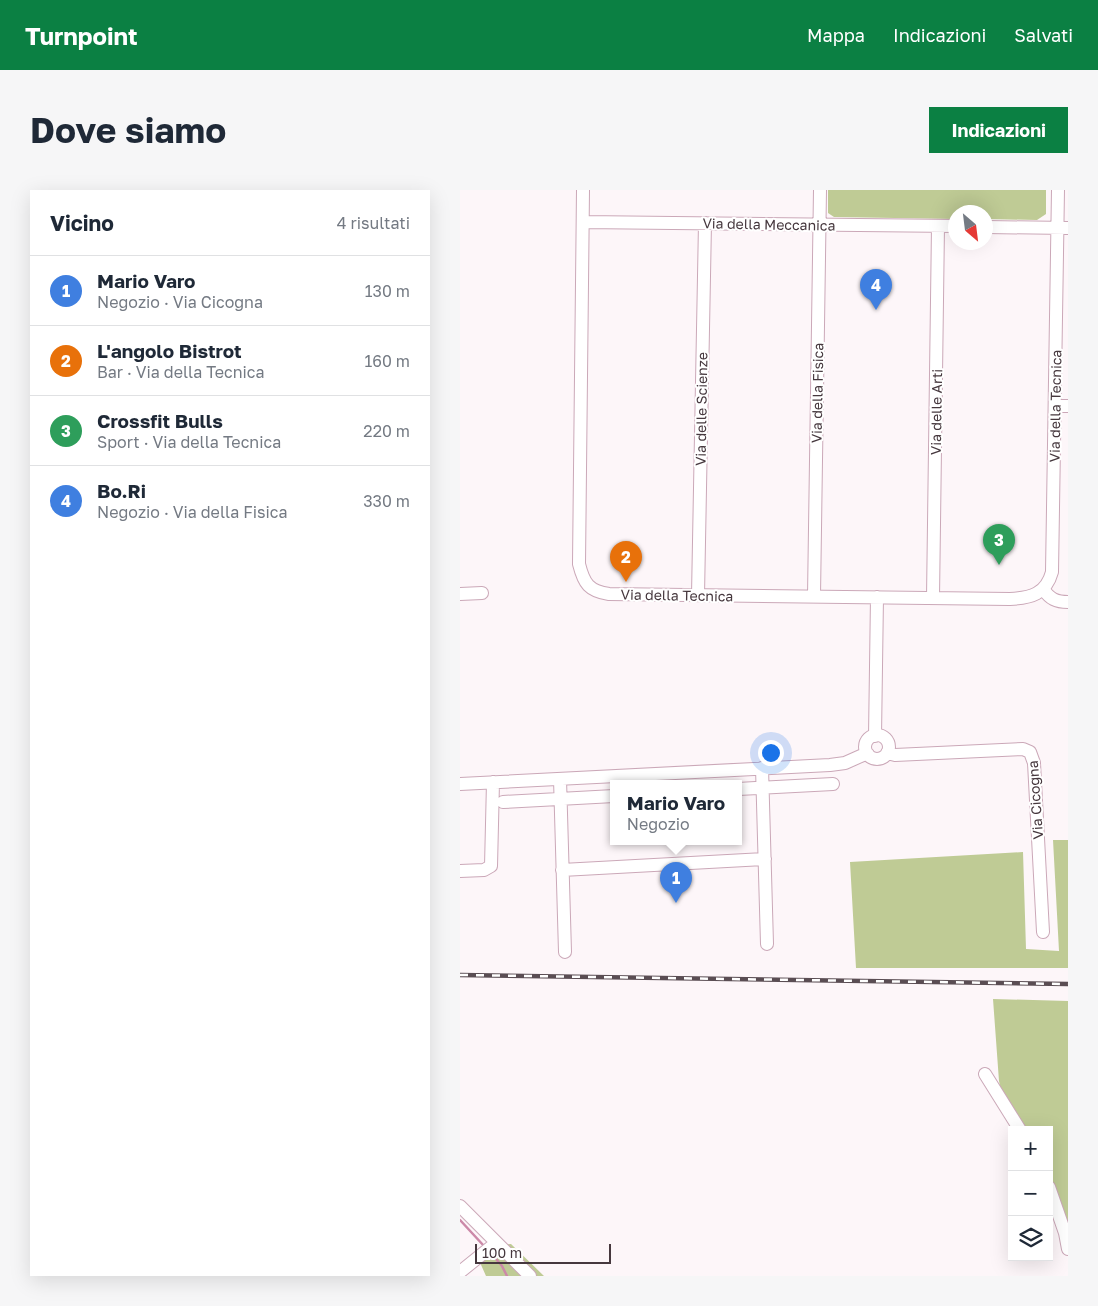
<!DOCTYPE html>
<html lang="it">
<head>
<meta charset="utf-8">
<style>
	:root { --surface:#fff; --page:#f6f6f7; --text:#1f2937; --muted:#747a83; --line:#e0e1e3; --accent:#0b8043 }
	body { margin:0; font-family:"Golos Text",sans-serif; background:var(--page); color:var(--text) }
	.controls { position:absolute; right:15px; bottom:15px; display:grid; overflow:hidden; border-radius:0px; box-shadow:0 5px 20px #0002 }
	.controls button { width:45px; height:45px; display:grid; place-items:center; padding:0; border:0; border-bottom:1px solid var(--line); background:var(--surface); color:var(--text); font:25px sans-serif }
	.compass { position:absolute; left:488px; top:15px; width:45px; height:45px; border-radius:50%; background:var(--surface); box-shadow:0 5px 20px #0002; rotate:152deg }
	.scale { position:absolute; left:15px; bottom:12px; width:136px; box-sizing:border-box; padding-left:5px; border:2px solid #46383e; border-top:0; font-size:14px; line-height:18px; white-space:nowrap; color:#46383e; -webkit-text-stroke:4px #fff; paint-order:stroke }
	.you { position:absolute; left:310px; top:562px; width:18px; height:18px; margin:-12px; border:4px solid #fff; border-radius:50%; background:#1a73e8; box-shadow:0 0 0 8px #1a73e833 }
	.badge { display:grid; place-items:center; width:32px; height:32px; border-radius:50%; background:var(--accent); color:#fff; font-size:16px; font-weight:700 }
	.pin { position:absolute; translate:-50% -41px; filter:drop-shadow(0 1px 2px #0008) }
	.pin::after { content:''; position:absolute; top:26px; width:18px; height:15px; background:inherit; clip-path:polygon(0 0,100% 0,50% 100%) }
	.popup { position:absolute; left:150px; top:590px; width:132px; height:65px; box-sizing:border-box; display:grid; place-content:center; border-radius:0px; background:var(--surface); filter:drop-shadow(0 1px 4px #0005); font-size:16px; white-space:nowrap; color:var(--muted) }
	.popup b { font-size:19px; color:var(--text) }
	.popup::after { content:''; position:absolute; left:50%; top:100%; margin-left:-10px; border:10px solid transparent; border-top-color:var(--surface) }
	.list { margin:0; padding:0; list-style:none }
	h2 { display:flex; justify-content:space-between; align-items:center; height:65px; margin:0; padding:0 20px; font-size:21px }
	h2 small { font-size:16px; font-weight:400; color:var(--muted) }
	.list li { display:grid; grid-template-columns:32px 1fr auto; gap:15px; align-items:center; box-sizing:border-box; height:70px; padding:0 20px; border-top:1px solid var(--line) }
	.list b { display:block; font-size:19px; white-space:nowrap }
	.list p { margin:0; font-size:16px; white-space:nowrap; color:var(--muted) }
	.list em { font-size:16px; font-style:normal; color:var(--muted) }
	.icon { flex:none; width:28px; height:28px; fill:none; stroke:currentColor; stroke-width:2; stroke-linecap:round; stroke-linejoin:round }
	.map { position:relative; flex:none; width:608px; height:1086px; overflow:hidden; border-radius:0px }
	header { display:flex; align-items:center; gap:30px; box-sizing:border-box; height:70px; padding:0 25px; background:var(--accent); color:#fff }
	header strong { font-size:24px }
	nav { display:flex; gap:28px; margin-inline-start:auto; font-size:18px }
	.intro { display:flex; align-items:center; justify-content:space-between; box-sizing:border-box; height:120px; padding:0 30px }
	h1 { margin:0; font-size:35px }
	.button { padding:12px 22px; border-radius:0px; background:var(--accent); color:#fff; font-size:18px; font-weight:700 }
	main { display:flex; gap:30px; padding:0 30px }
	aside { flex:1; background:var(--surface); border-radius:0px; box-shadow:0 5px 20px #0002 }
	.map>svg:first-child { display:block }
	.green { fill:#bfcb95 }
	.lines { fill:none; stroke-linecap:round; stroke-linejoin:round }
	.stream { stroke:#cc89a8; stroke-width:2.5 }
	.minor-casing { stroke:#cba8b8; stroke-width:14 }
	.minor { stroke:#fff; stroke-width:12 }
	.rail-casing { stroke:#5a4d53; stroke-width:4.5 }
	.rail { stroke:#fff; stroke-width:2.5; stroke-dasharray:8; stroke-linecap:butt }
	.labels { text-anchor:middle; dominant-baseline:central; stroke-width:4; stroke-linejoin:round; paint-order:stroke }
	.street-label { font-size:14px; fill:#46383e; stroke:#fff }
</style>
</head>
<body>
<header>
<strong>Turnpoint</strong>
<nav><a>Mappa</a><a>Indicazioni</a><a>Salvati</a></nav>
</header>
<div class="intro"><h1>Dove siamo</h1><a class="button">Indicazioni</a></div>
<main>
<aside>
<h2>Vicino<small>4 risultati</small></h2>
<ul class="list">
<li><span class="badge" style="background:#3f7fe0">1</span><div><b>Mario Varo</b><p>Negozio · Via Cicogna</p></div><em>130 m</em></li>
<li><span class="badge" style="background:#e8710a">2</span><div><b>L'angolo Bistrot</b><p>Bar · Via della Tecnica</p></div><em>160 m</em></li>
<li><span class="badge" style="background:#2e9e5b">3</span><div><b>Crossfit Bulls</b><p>Sport · Via della Tecnica</p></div><em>220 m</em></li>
<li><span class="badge" style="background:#3f7fe0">4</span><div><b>Bo.Ri</b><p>Negozio · Via della Fisica</p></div><em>330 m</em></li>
</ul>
</aside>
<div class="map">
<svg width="608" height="1086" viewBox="0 0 608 1086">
	<rect width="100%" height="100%" fill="#fdf6f9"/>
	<path class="green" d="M 368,0 L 586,0 L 586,24 L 577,30 L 526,29 L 526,22 L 496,22 L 495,29 L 374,27 L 368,23 Z
		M 593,650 L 608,650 L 608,778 L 396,778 L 390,672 L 563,662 L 566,759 L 599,761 Z
		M 533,809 L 608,811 L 608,1051 L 600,1018 L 589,988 L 589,940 L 563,940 L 543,911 L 539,891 Z
		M 51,1054 L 84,1086 L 26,1086 L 18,1068 L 31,1056 Z"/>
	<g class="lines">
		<path class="stream" d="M 0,1030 L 24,1056
			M 30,1062 L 42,1076 L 47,1086"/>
		<g class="minor-casing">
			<path id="minor" d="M 123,0 L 119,374 C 124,394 129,401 149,404 L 550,409 C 571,408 586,404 592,382 L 598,0
				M 123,32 L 496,36
				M 526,37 L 608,38
				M 595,216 L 608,216
				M 583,399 C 590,409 596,412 608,412
				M 0,404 L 22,403
				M 238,405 L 245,33
				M 354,406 L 360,0
				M 473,408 L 478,36
				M405 557a12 12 0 1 1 24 0a12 12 0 1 1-24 0Z
				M 415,546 L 417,407
				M 427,563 L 435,565 L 563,559 L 570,562 L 574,573 L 583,742
				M 302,578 L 307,754
				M 100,589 L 105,762
				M 0,594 L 370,575 L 385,573 L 403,565 L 408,564
				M 278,599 L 373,594
				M 43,612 L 154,606
				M 102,680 L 305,669
				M 0,681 L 24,680 L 31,676 L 33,592
				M 525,884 L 560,940
				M 589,997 L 605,1043 L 608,1059
				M 0,1016 L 70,1086
				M 0,1082 L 36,1053"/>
		</g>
		<use href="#minor" class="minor"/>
		<g class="rail-casing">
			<path id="rail" d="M 0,785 L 608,794"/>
		</g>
		<use href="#rail" class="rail"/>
	</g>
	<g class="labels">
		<g class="street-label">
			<text transform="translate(309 34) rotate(1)">Via della Meccanica</text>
			<text transform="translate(357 203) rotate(-89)">Via della Fisica</text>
			<text transform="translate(595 216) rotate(-89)">Via della Tecnica</text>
			<text transform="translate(241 219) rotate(-89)">Via delle Scienze</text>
			<text transform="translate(476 222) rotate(-89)">Via delle Arti</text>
			<text transform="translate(217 405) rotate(1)">Via della Tecnica</text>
			<text transform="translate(575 610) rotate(-94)">Via Cicogna</text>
		</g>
	</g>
</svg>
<div class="controls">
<button>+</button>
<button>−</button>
<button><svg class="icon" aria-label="layers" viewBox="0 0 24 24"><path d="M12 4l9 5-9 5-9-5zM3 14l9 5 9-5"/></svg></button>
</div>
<svg class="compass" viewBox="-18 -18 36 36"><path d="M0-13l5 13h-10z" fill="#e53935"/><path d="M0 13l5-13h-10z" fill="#747a83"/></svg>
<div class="scale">100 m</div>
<div class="you"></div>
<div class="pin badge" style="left:216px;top:713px;background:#3f7fe0">1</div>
<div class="popup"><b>Mario Varo</b>Negozio</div>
<div class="pin badge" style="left:166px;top:392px;background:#e8710a">2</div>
<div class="pin badge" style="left:539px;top:375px;background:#2e9e5b">3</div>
<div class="pin badge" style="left:416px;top:120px;background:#3f7fe0">4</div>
</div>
</main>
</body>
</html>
